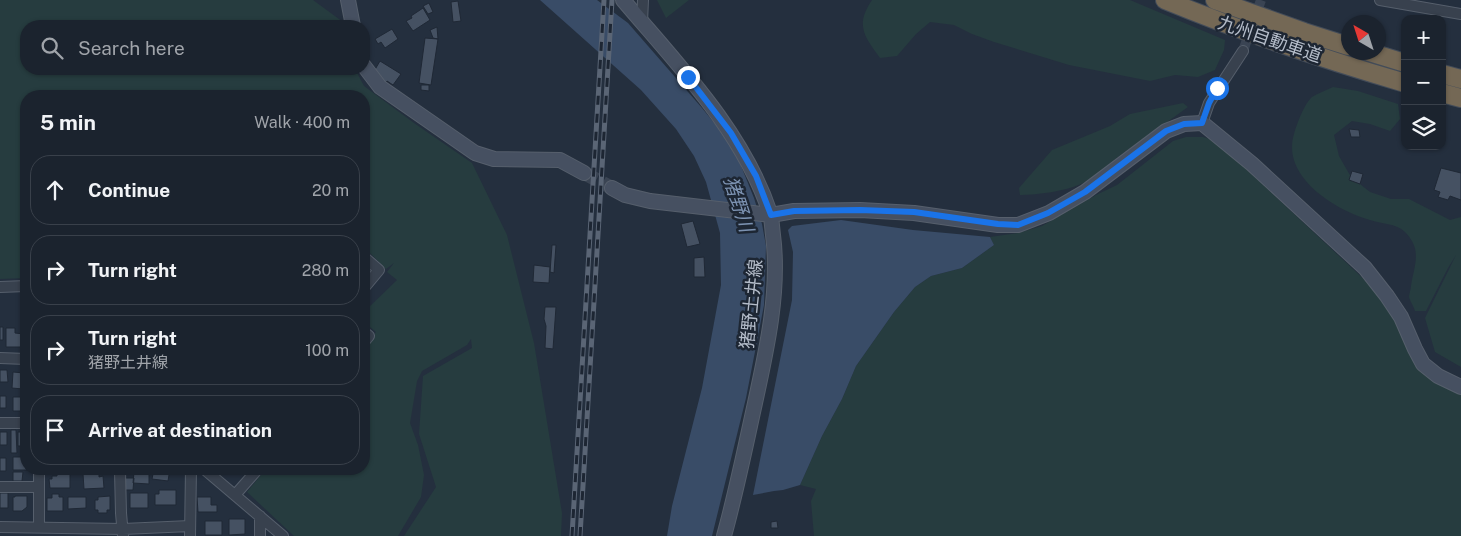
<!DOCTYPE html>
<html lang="en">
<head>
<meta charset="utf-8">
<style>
	:root { --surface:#1b232e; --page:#242b36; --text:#f1f3f6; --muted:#a0a4aa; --line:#39404a }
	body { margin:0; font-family:"Public Sans","Noto Sans JP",sans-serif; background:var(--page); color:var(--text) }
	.controls { position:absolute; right:15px; top:15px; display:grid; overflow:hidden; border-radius:10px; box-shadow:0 1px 4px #0004 }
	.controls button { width:45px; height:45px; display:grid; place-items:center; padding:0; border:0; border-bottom:1px solid var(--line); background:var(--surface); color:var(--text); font:25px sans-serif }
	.compass { position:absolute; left:1341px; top:15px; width:45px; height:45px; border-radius:50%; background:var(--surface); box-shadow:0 1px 4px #0004; rotate:321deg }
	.stop { position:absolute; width:15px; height:15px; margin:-11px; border:4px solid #1a73e8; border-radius:50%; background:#fff }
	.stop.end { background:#1a73e8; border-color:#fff; box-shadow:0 1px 5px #0008 }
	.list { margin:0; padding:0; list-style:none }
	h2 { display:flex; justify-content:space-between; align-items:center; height:65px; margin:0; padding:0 20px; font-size:21px }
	h2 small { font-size:16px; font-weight:400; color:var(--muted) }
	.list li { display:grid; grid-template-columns:32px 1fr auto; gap:15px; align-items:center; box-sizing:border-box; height:70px; margin:0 10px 10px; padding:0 10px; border:1px solid var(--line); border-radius:20px }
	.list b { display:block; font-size:19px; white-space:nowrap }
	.list p { margin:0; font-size:16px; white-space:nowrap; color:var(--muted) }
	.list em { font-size:16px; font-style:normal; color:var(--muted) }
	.icon { flex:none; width:28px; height:28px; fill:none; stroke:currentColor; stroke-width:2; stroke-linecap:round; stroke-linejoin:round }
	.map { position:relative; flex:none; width:1461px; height:536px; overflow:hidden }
	.search { position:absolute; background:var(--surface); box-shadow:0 1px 4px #0004; left:20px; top:20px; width:350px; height:55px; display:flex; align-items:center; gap:12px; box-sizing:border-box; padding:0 18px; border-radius:20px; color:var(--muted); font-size:19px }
	.panel { position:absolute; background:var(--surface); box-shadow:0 1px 4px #0004; left:20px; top:90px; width:350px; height:385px; border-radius:20px }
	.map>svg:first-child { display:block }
	.green { fill:#263c3f }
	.water { fill:#394c67 }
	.building { fill:#455162; stroke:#1f2835 }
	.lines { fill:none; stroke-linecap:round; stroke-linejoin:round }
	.street-tunnel { stroke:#3a4453; stroke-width:10; stroke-dasharray:10 5; stroke-linecap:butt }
	.secondary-tunnel { stroke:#3a4453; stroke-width:14; stroke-dasharray:14 7; stroke-linecap:butt }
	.street-casing { stroke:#565f6c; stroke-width:12 }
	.secondary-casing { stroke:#565f6c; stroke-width:16 }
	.highway-casing { stroke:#434c59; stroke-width:20 }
	.street { stroke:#38414e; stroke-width:10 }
	.secondary { stroke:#465061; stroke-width:14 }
	.highway { stroke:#746855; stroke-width:18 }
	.rail-casing { stroke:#5a6575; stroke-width:5 }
	.rail { stroke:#1d2633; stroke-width:3; stroke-dasharray:9; stroke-linecap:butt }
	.route { stroke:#1a73e8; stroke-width:6 }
	.labels { text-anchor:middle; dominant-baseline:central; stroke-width:5; stroke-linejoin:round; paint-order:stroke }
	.street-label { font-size:18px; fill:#b4bcc9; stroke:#1d2633 }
	.water-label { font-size:19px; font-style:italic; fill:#7c92b1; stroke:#1d2633 }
</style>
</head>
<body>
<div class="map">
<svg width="1461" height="536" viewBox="0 0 1461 536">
	<rect width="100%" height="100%" fill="#242f3e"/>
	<path class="green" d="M 0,0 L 313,0 L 343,22 L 344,26 L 26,26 L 26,69 L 355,69 L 364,86 L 414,123 L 472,163 L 507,235 L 534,343 L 562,513 L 561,536 L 404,536 L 436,487 L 419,434 L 423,376 L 472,348 L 471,339 L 467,345 L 422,371 L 417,381 L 410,423 L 418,445 L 424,475 L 421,497 L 398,536 L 294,536 L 247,492 L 266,469 L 364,469 L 364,347 L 376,332 L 364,322 L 364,312 L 397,280 L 387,272 L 394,263 L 386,269 L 364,247 L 364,96 L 26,96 L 26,278 L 0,279 Z
		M 657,0 L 689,0 L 666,18 Z
		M 872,0 L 1130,0 L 1225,40 L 1224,50 L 1215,70 L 1198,77 L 1175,75 L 1150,81 L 1069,65 L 994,42 L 972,34 L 954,25 L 930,22 L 916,34 L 897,56 L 880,58 C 864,36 855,25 872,0 Z
		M 1333,87 L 1358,91 L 1398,104 L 1400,119 L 1390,131 L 1370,124 L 1352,121 L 1334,135 L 1339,156 L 1351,177 L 1370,192 L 1391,199 L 1409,199 L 1450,220 L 1461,217 L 1461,367 L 1435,352 L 1425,318 L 1456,255 L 1448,268 L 1426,311 L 1415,311 C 1414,307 1410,301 1409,297 C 1409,294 1411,289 1411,286 C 1414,265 1423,250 1405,232 C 1396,223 1381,224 1370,220 C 1335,210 1281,177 1294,134 C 1297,124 1304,104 1312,97 C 1318,93 1327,90 1333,87 Z
		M 1183,103 L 1188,107 C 1165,124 1141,140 1118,157 C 1106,166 1096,178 1081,184 C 1065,191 1038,195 1020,195 L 1019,188 L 1052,150 L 1110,126 L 1130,114 Z
		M 1186,137 L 1203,137 L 1216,141 L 1369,284 L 1385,305 L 1402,333 L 1411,353 L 1461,390 L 1461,536 L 814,536 L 811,501 L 816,489 L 800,485 L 822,436 L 842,399 L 856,366 L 894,312 L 915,287 L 931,276 L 962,268 L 994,245 L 990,237 L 1018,233 L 1042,226 L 1096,195 L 1117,185 L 1173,141 Z"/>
	<path class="water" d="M 540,0 L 597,0 L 628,23 L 702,108 L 733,146 L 754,198 L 762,224 L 766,246 L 764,305 L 746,398 L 712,536 L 667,536 L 672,506 L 702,388 L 721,285 L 720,233 L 706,182 L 694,156 L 676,129 L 641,90 Z
		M 841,220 L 913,230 L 990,237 L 994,245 L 962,268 L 931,276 L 915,287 L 894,312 L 856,366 L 842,399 L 822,436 L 800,485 L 783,490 L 774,491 L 753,495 L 792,300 L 793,252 L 788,230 L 792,226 Z"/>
	<path class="building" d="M 458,1 L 461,21 L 453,22 L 451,2 Z
		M 429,3 L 433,12 L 428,14 L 423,6 Z
		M 423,8 L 430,20 L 413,31 L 406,21 L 412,18 L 411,16 Z
		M 437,27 L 438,39 L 433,38 L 430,30 Z
		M 392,29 L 398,39 L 385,48 L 381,42 L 378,44 L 375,39 Z
		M 425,38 L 438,39 L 431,85 L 419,83 Z
		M 380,61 L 401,74 L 393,85 L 387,81 L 385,84 L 373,73 Z
		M 421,85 L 429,85 L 429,91 L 421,90 Z
		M 1349,129 L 1359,130 L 1360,137 L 1351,137 Z
		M 1441,168 L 1461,173 L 1461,200 L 1450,196 L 1448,200 L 1438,197 L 1440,192 L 1434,190 Z
		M 1352,171 L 1363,174 L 1360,184 L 1349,180 Z
		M 693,221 L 700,244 L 687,247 L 681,224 Z
		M 552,245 L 556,245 L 554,273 L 550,272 Z
		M 704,257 L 705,277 L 694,277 L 694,258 Z
		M 534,265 L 550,267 L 549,283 L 533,282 Z
		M 545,307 L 556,307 L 553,349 L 545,348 L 546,326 L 544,319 Z
		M 0,327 L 3,327 L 3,340 L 0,340 Z
		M 6,328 L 15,328 L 15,333 L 24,334 L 23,347 L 6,347 Z
		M 0,370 L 7,370 L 8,382 L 0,382 Z
		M 13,372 L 24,373 L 23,389 L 12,388 Z
		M 0,396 L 6,396 L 6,408 L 0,408 Z
		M 13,397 L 26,397 L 26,411 L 13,411 Z
		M 11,430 L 16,430 L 17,453 L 11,453 Z
		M 0,432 L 7,432 L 7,445 L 0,445 Z
		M 18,432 L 26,432 L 26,446 L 18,446 Z
		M 13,457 L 26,457 L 26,469 L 29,469 L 29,470 L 13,470 Z
		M 0,458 L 6,458 L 6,471 L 0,471 Z
		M 154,469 L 170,469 L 168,481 L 152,479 Z
		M 13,472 L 23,472 L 22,481 L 13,481 Z
		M 134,472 L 149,473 L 149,484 L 133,483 Z
		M 99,473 L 99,477 L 103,476 L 104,488 L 84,489 L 83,474 Z
		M 57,474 L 70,474 L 70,488 L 50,488 L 49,479 L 52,479 L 52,476 L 57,476 Z
		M 124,478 L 134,478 L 133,490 L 124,490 Z
		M 159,490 L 176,490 L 176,505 L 155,505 L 155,494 L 159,494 Z
		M 0,493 L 8,493 L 8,508 L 0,508 Z
		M 130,493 L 148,493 L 148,508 L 130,508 Z
		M 52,494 L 59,494 L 59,497 L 63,497 L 63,511 L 47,511 L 47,498 L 52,498 Z
		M 15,496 L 27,496 L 27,507 L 22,511 L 13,511 L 13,497 L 15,497 Z
		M 110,496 L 110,510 L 107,510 L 107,513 L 98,513 L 98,510 L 95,510 L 95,500 L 98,500 L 98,497 Z
		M 68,497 L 86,497 L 86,508 L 68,509 Z
		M 197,497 L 211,497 L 211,505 L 217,505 L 217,512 L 198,512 Z
		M 229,519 L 245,519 L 245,534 L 229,535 Z
		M 205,521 L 222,521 L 222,535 L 205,535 Z
		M 777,521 L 778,528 L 771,528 L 771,522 Z"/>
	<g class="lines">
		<path class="street-tunnel" d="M 1243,51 L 1261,0"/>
		<path class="secondary-tunnel" d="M 584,173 L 612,188"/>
		<g class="street-casing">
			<path id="street" d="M 1380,0 L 1461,14
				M 642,22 L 643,0
				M 1202,123 L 1209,103 L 1243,51
				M 364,257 L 379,270 L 364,288
				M 0,287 L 26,286
				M 364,332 L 369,336 L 364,342
				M 0,358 L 26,359
				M 0,423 L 26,423
				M 118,469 L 120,471 L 121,513 L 123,536
				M 204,469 L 283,536
				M 0,487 L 39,487
				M 235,495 L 258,469
				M 0,527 L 123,529 L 190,526
				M 39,527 L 39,469
				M 190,536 L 191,469
				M 260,536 L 260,516"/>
		</g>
		<g class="secondary-casing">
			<path id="secondary" d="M 348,0 L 353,26
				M 623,0 C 678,65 743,131 770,213 C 772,220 772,228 773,235 C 781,297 763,365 750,426 C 742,463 734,500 724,536
				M 364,66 L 380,87 L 475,153 L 494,159 L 560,160 L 584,173
				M 612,188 L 625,195 L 650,201 L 771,215 L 794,211 L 860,210 L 914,213 L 998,225 L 1018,225 L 1049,213 L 1085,192 L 1166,131 L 1184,124 L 1202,123 L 1252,164 L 1365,268 L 1387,296 L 1401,317 L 1415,349 L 1423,364 L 1438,376 L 1461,387"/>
		</g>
		<g class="highway-casing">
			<path id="highway" d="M 1165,0 C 1243,32 1323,59 1405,83
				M 1215,0 L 1304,32 L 1348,46
				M 1369,52 L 1405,63
				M 1442,74 L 1461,79
				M 1442,93 L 1461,98"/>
		</g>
		<use href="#street" class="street"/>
		<use href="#secondary" class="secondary"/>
		<use href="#highway" class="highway"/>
		<g class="rail-casing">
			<path id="rail" d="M 572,536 L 604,0
				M 580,536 L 612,0"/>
		</g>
		<use href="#rail" class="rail"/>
	</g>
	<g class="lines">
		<path class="route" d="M 688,77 L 731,133 L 756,176 L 771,215 L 794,211 L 860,210 L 914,212 L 998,224 L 1018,225 L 1048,213 L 1085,192 L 1166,131 L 1184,124 L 1202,123 L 1209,103 L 1217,88"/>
	</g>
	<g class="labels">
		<g class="street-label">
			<text transform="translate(1270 39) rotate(19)">九州自動車道</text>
			<text transform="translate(751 304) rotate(-84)">猪野土井線</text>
		</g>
		<g class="water-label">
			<text transform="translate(739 204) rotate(72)">猪野川</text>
		</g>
	</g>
</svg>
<div class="controls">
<button>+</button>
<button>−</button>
<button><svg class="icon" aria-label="layers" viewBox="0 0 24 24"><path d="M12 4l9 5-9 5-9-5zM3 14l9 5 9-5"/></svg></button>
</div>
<svg class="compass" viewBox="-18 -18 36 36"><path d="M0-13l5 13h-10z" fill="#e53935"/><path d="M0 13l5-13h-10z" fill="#a0a4aa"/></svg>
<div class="stop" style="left:1217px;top:88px"></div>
<div class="stop end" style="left:688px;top:77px"></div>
<div class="search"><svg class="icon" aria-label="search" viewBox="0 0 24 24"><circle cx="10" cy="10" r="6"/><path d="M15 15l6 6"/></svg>Search here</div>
<section class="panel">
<h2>5 min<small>Walk · 400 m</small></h2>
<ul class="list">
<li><svg class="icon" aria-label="ahead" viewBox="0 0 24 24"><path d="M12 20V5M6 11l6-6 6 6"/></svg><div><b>Continue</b></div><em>20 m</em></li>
<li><svg class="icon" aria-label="right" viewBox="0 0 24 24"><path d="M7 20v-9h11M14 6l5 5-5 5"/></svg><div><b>Turn right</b></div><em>280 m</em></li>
<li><svg class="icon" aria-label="right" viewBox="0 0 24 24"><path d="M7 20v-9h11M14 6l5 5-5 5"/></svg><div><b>Turn right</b><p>猪野土井線</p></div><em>100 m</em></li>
<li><svg class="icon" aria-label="arrive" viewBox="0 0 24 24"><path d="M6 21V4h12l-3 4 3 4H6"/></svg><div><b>Arrive at destination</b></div></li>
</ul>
</section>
</div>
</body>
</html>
